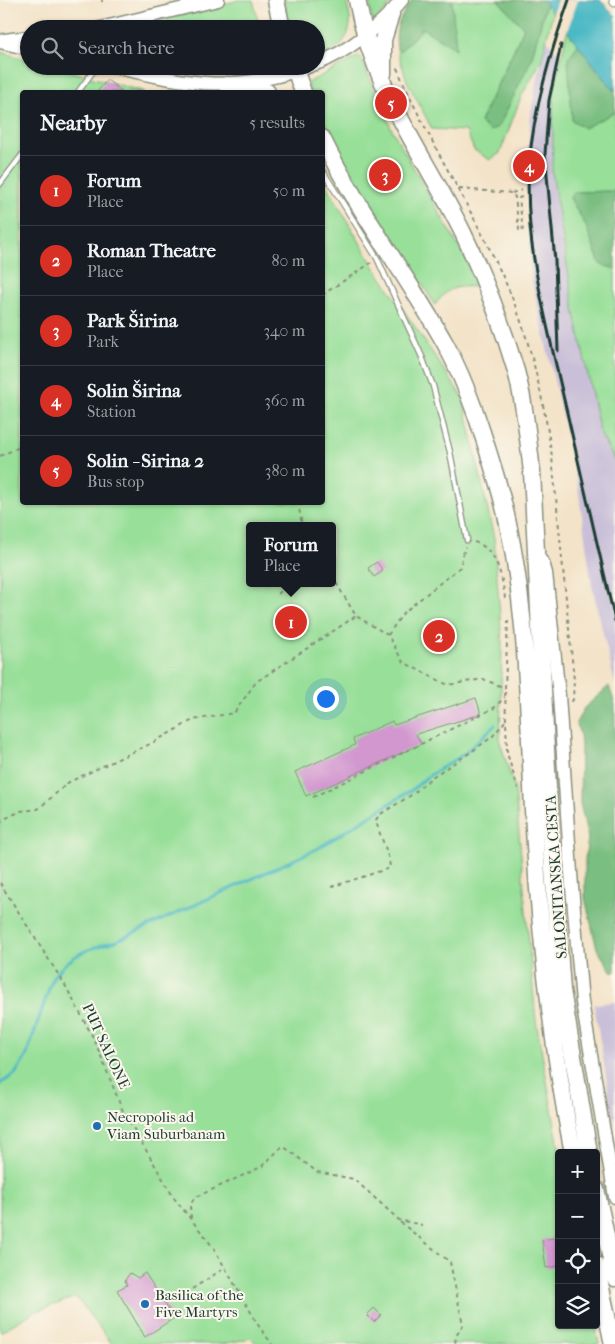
<!DOCTYPE html>
<html lang="en">
<head>
<meta charset="utf-8">
<style>
	:root { --surface:#171b24; --page:#242831; --text:#f1f3f6; --muted:#9ea1a6; --line:#363941; --accent:#d93025 }
	body { margin:0; font-family:"IM FELL French Canon",serif; background:var(--page); color:var(--text) }
	.controls { position:absolute; right:15px; bottom:15px; display:grid; overflow:hidden; border-radius:5px; box-shadow:0 1px 4px #0004 }
	.controls button { width:45px; height:45px; display:grid; place-items:center; padding:0; border:0; border-bottom:1px solid var(--line); background:var(--surface); color:var(--text); font:25px sans-serif }
	.you { position:absolute; left:325px; top:698px; width:18px; height:18px; margin:-12px; border:4px solid #fff; border-radius:50%; background:#1a73e8; box-shadow:0 0 0 8px #1a73e833 }
	.badge { display:grid; place-items:center; width:32px; height:32px; border-radius:50%; background:var(--accent); color:#fff; font-size:16px; font-weight:700 }
	.pin { position:absolute; translate:-50% -50%; border:2px solid #fff; box-shadow:0 1px 5px #0006 }
	.popup { position:absolute; left:246px; top:522px; width:90px; height:65px; box-sizing:border-box; display:grid; place-content:center; border-radius:5px; background:var(--surface); filter:drop-shadow(0 1px 4px #0005); font-size:16px; white-space:nowrap; color:var(--muted) }
	.popup b { font-size:19px; color:var(--text) }
	.popup::after { content:''; position:absolute; left:50%; top:100%; margin-left:-10px; border:10px solid transparent; border-top-color:var(--surface) }
	.list { margin:0; padding:0; list-style:none }
	h2 { display:flex; justify-content:space-between; align-items:center; height:65px; margin:0; padding:0 20px; font-size:21px }
	h2 small { font-size:16px; font-weight:400; color:var(--muted) }
	.list li { display:grid; grid-template-columns:32px 1fr auto; gap:15px; align-items:center; box-sizing:border-box; height:70px; padding:0 20px; border-top:1px solid var(--line) }
	.list b { display:block; font-size:19px; white-space:nowrap }
	.list p { margin:0; font-size:16px; white-space:nowrap; color:var(--muted) }
	.list em { font-size:16px; font-style:normal; color:var(--muted) }
	.icon { flex:none; width:28px; height:28px; fill:none; stroke:currentColor; stroke-width:2; stroke-linecap:round; stroke-linejoin:round }
	.map { position:relative; flex:none; width:615px; height:1344px; overflow:hidden }
	.search { position:absolute; background:var(--surface); box-shadow:0 1px 4px #0004; left:20px; top:20px; width:305px; height:55px; display:flex; align-items:center; gap:12px; box-sizing:border-box; padding:0 18px; border-radius:28px; color:var(--muted); font-size:19px }
	.panel { position:absolute; background:var(--surface); box-shadow:0 1px 4px #0004; left:20px; top:90px; width:305px; height:415px; border-radius:5px }
	.map>svg:first-child { display:block }
	.industrial { fill:#c9bfd8 }
	.green { fill:#98df99; stroke:#5c8e66; fill-rule:evenodd }
	.forest { fill:#7abe81; stroke:#4c7e5a }
	.water { fill:#4ab8c4; stroke:#347a7c }
	.pier { fill:#f3e3c8 }
	.lines { fill:none; stroke-linecap:round; stroke-linejoin:round }
	.stream { stroke:#4ab8c4; stroke-width:3 }
	.building { fill:#d297cf }
	.lane-casing { stroke:#89907e; stroke-width:7 }
	.street-casing { stroke:#89907e; stroke-width:11 }
	.secondary-casing { stroke:#89907e; stroke-width:15 }
	.highway-casing { stroke:#89907e; stroke-width:19 }
	.path { stroke:#89907e; stroke-width:2; stroke-dasharray:4 4; stroke-linecap:butt }
	.lane { stroke:#fff; stroke-width:4.5 }
	.street { stroke:#fff; stroke-width:9 }
	.secondary { stroke:#fff; stroke-width:12 }
	.highway { stroke:#fff; stroke-width:16 }
	.rail { stroke:#1f3d34; stroke-width:3 }
	.poi-dot { fill:#1f6fb2; stroke:#fbf7ec; stroke-width:2 }
	.labels { text-anchor:middle; dominant-baseline:central; stroke-width:4; stroke-linejoin:round; paint-order:stroke }
	.street-label { font-size:15px; fill:#1f3d34; stroke:#fbf7ec }
	.poi-label { font-size:15px; fill:#1f3d34; stroke:#fbf7ec; text-anchor:start }
</style>
</head>
<body>
<div class="map">
<svg width="615" height="1344" viewBox="0 0 615 1344">
	<rect width="100%" height="100%" fill="#fbf7ec"/>
	<filter id="ink" filterUnits="userSpaceOnUse"><feTurbulence type="fractalNoise" baseFrequency=".02" numOctaves="2"/><feDisplacementMap in="SourceGraphic" scale="10" xChannelSelector="R" yChannelSelector="G"/><feConvolveMatrix kernelMatrix="1 2 1 2 8 2 1 2 1" color-interpolation-filters="sRGB"/></filter>
	<filter id="wash" filterUnits="userSpaceOnUse"><feTurbulence type="fractalNoise" baseFrequency=".0096" numOctaves="4" result="noise"/><feDisplacementMap in="SourceGraphic" scale="20" xChannelSelector="R" yChannelSelector="G"/><feGaussianBlur stdDeviation="1.12" result="paint"/><feColorMatrix in="noise" values="0 0 0 0 0 0 0 0 0 0 0 0 0 0 0 0 0 1.4 0 .05"/><feComposite in="paint" operator="in"/></filter>
	<g filter="url(#wash)">
		<rect width="100%" height="100%" fill="#f3e3c8"/>
		<path class="industrial" d="M 546,38 L 560,57 L 554,92 L 552,172 L 562,242 L 600,433 L 615,462 L 615,684 L 592,586 L 578,487 L 532,281 L 526,176 L 531,112 Z
			M 615,1002 L 615,1130 L 594,1004 Z"/>
		<path class="green" d="M 239,0 L 253,0 L 260,29 L 128,29 Z
			M 284,0 L 346,0 C 347,7 351,16 350,23 C 350,40 332,57 316,56 L 316,29 L 290,29 Z
			M 369,0 L 394,0 L 376,20 L 372,20 Z
			M 452,0 L 498,0 L 524,28 L 480,122 L 531,60 L 546,4 L 553,13 L 541,61 L 521,97 L 500,153 L 490,160 L 474,150 L 466,131 L 432,129 L 407,81 L 398,53 Z
			M 567,31 L 578,45 L 568,58 L 604,117 L 615,112 L 615,191 L 574,192 L 570,198 L 586,226 L 600,263 L 615,269 L 615,462 L 600,433 L 575,314 L 552,172 L 554,92 Z
			M 0,52 L 29,60 L 29,66 L 50,66 L 145,92 L 22,92 L 22,502 L 322,502 L 323,180 L 375,268 L 463,398 L 494,538 L 502,643 L 500,742 L 515,790 L 536,1021 L 560,1153 L 559,1325 L 595,1325 L 599,1344 L 257,1344 L 251,1338 L 224,1344 L 112,1344 L 76,1297 L 34,1312 L 0,1332 ZM 250,526 L 332,526 L 332,583 L 250,583 Z
			M 360,56 L 392,130 L 468,263 L 477,287 C 455,286 448,287 435,305 L 331,139 L 323,119 L 322,92 L 311,92 L 307,83 Z
			M 149,66 L 270,66 L 270,68 L 239,76 L 193,74 Z"/>
		<path class="forest" d="M 412,0 L 452,0 L 456,49 L 422,28 L 398,53 C 393,29 399,19 412,0 Z
			M 498,0 L 542,0 L 546,4 L 531,60 L 499,126 L 490,131 L 480,122 L 524,28 Z
			M 578,45 L 615,91 L 615,112 L 584,128 L 572,120 L 568,58 Z
			M 615,191 L 615,269 L 600,264 L 586,226 L 570,198 L 574,192 Z
			M 609,686 L 615,705 L 615,972 L 612,972 L 597,949 L 585,898 L 585,859 L 588,838 L 580,803 L 581,746 L 580,735 L 576,723 L 584,708 Z"/>
		<path class="water" d="M 542,0 L 600,0 L 615,15 L 615,91 Z"/>
		<path class="pier" d="M 557,0 L 578,0 L 566,34 L 552,16 Z"/>
		<g class="lines">
			<path class="stream" d="M 0,1084 L 15,1074 L 26,1057 L 53,977 C 73,953 87,949 116,941 L 317,849 L 413,789 L 427,777 L 464,754 L 495,725"/>
		</g>
		<g id="blocks">
			<path class="building" d="M 107,80 L 123,92 L 97,92 Z
				M 377,562 L 383,571 L 374,577 L 368,568 Z
				M 476,698 L 481,714 L 416,734 L 421,744 L 306,796 L 295,772 L 355,745 L 353,739 L 392,721 L 394,725 Z
				M 559,1237 L 559,1266 L 546,1268 L 542,1240 Z
				M 130,1273 L 138,1278 L 145,1273 L 174,1318 L 145,1337 L 117,1290 L 127,1285 L 125,1280 Z
				M 374,1308 L 381,1315 L 374,1322 L 367,1315 Z"/>
		</g>
	</g>
	<g filter="url(#ink)">
		<use href="#blocks" fill-opacity="0" stroke="#89907e" stroke-width="1"/>
		<g class="lines">
			<g class="lane-casing">
				<path id="lane" d="M 78,92 L 97,66
					M 322,170 L 377,258 L 422,357 L 433,386 L 450,452 L 467,540
					M 0,184 L 22,155"/>
			</g>
			<g class="street-casing">
				<path id="street" d="M 614,0 L 615,2"/>
			</g>
			<g class="secondary-casing">
				<path id="secondary" d="M 96,29 L 218,0
					M 4,40 L 29,37
					M 0,42 L 29,49
					M 316,64 C 348,52 380,26 402,0
					M 109,66 C 186,83 232,95 310,66
					M 538,557 L 543,563 L 546,573 L 559,696 L 572,887 L 582,1002 L 615,1197"/>
			</g>
			<g class="highway-casing">
				<path id="highway" d="M 276,0 L 282,29
					M 357,0 C 374,92 423,152 463,233 C 484,277 502,324 516,371 C 525,404 528,439 532,472 L 550,828 L 562,990 L 589,1153
					M 294,66 L 303,92
					M 383,74 L 383,40 L 391,14
					M 227,85 L 267,92
					M 322,138 C 357,210 407,275 446,345 C 469,388 484,437 498,484 C 529,590 528,720 534,829 C 540,938 552,1046 573,1153
					M 596,1189 L 615,1278
					M 596,1265 L 613,1344"/>
			</g>
			<path class="path" d="M 102,0 L 102,2
				M 397,68 C 430,146 478,217 511,295 C 532,346 544,403 552,457 L 574,680 L 573,700 L 570,703
				M 459,189 L 512,193 L 515,197 L 519,230 L 523,231 L 519,198 L 522,197
				M 512,193 L 522,190
				M 322,295 L 371,263
				M 0,456 L 22,446
				M 298,502 L 302,526
				M 474,542 C 498,549 502,578 505,598
				M 332,576 L 356,616 L 388,635 L 403,662 L 448,685 L 483,679 L 505,688
				M 278,594 L 289,583
				M 508,620 L 505,688 L 507,753 L 518,789
				M 388,635 L 403,613 L 460,567 L 465,547
				M 313,797 L 494,708 L 505,697
				M 0,823 L 2,820 L 21,811 L 38,809 L 69,782 L 152,743 L 193,720 L 234,713 L 256,682 L 356,616
				M 0,883 L 65,985 L 94,1039 L 122,1109 L 174,1198 L 213,1247 L 260,1328 L 272,1344
				M 331,887 L 390,868 C 389,851 379,836 376,820 L 379,815 L 413,794 L 432,777 L 471,752 L 492,737 L 506,720
				M 191,1218 L 190,1206 L 194,1198 L 261,1167 L 283,1146 L 317,1172 L 354,1179 L 399,1220 L 422,1225
				M 400,1222 L 450,1262 L 463,1325 L 456,1336 L 455,1344
				M 172,1302 L 226,1267"/>
			<use href="#lane" class="lane"/>
			<use href="#street" class="street"/>
			<use href="#secondary" class="secondary"/>
			<use href="#highway" class="highway"/>
			<path class="rail" d="M 569,0 C 550,54 534,108 529,165 C 524,237 543,308 559,378 C 577,459 596,540 615,621
				M 558,351 L 555,261 L 545,154 L 549,100 L 561,45"/>
		</g>
	</g>
	<g class="poi-dot">
		<circle cx="97" cy="1126" r="5"/>
		<circle cx="145" cy="1304" r="5"/>
	</g>
	<g class="labels">
		<g class="street-label">
			<text transform="translate(556 877) rotate(-94)">SALONITANSKA CESTA</text>
			<text transform="translate(106 1046) rotate(65)">PUT SALONE</text>
		</g>
		<g class="poi-label">
			<text x="107" y="1117">Necropolis ad<tspan x="107" dy="17">Viam Suburbanam</tspan></text>
			<text x="155" y="1295">Basilica of the<tspan x="155" dy="17">Five Martyrs</tspan></text>
		</g>
	</g>
</svg>
<div class="controls">
<button>+</button>
<button>−</button>
<button><svg class="icon" aria-label="locate" viewBox="0 0 24 24"><circle cx="12" cy="12" r="6"/><path d="M12 2v4M12 18v4M2 12h4M18 12h4"/></svg></button>
<button><svg class="icon" aria-label="layers" viewBox="0 0 24 24"><path d="M12 4l9 5-9 5-9-5zM3 14l9 5 9-5"/></svg></button>
</div>
<div class="you"></div>
<div class="pin badge" style="left:291px;top:622px">1</div>
<div class="popup"><b>Forum</b>Place</div>
<div class="pin badge" style="left:439px;top:636px">2</div>
<div class="pin badge" style="left:385px;top:175px">3</div>
<div class="pin badge" style="left:529px;top:166px">4</div>
<div class="pin badge" style="left:391px;top:103px">5</div>
<div class="search"><svg class="icon" aria-label="search" viewBox="0 0 24 24"><circle cx="10" cy="10" r="6"/><path d="M15 15l6 6"/></svg>Search here</div>
<section class="panel">
<h2>Nearby<small>5 results</small></h2>
<ul class="list">
<li><span class="badge">1</span><div><b>Forum</b><p>Place</p></div><em>50 m</em></li>
<li><span class="badge">2</span><div><b>Roman Theatre</b><p>Place</p></div><em>80 m</em></li>
<li><span class="badge">3</span><div><b>Park Širina</b><p>Park</p></div><em>340 m</em></li>
<li><span class="badge">4</span><div><b>Solin Širina</b><p>Station</p></div><em>360 m</em></li>
<li><span class="badge">5</span><div><b>Solin - Sirina 2</b><p>Bus stop</p></div><em>380 m</em></li>
</ul>
</section>
</div>
</body>
</html>
